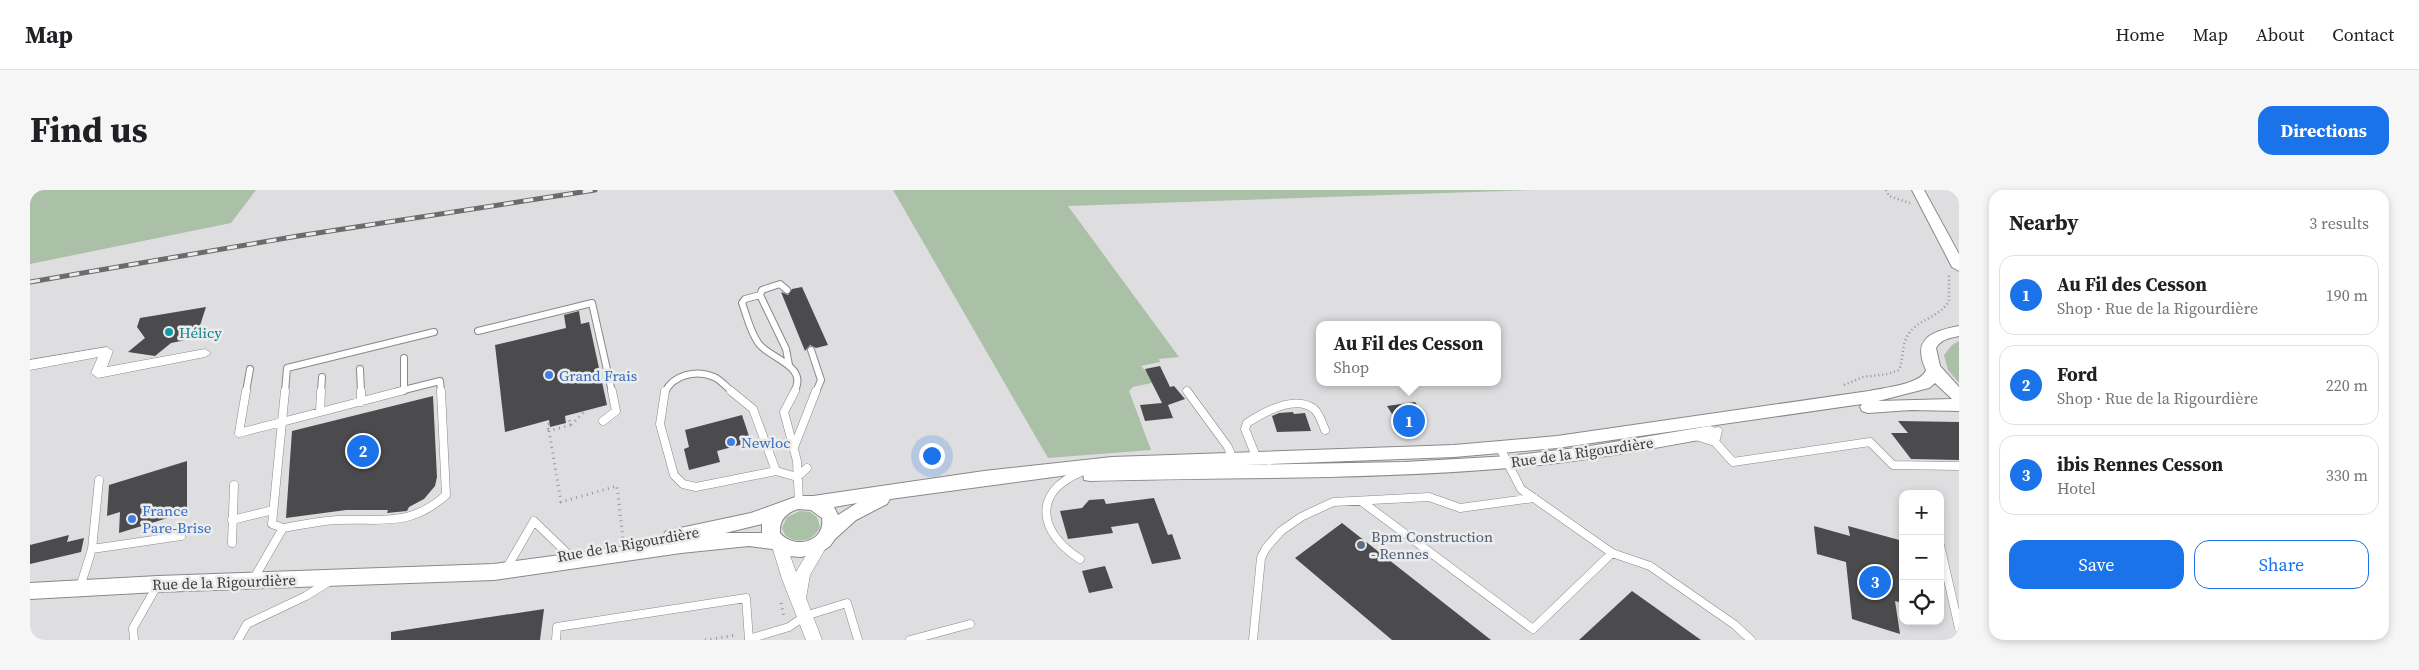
<!DOCTYPE html>
<html lang="en">
<head>
<meta charset="utf-8">
<style>
	:root { --surface:#fff; --page:#f6f6f6; --text:#202124; --muted:#757577; --line:#e0e0e0; --accent:#1a73e8 }
	body { margin:0; font-family:"Source Serif 4",serif; background:var(--page); color:var(--text) }
	.controls { position:absolute; right:15px; bottom:15px; display:grid; overflow:hidden; border-radius:10px; box-shadow:0 2px 8px #0003 }
	.controls button { width:45px; height:45px; display:grid; place-items:center; padding:0; border:0; border-bottom:1px solid var(--line); background:var(--surface); color:var(--text); font:25px sans-serif }
	.you { position:absolute; left:901px; top:265px; width:18px; height:18px; margin:-12px; border:4px solid #fff; border-radius:50%; background:#1a73e8; box-shadow:0 0 0 8px #1a73e833 }
	.badge { display:grid; place-items:center; width:32px; height:32px; border-radius:50%; background:var(--accent); color:#fff; font-size:16px; font-weight:700 }
	.pin { position:absolute; translate:-50% -50%; border:2px solid #fff; box-shadow:0 1px 5px #0006 }
	.popup { position:absolute; left:1286px; top:131px; width:185px; height:65px; box-sizing:border-box; display:grid; place-content:center; border-radius:10px; background:var(--surface); filter:drop-shadow(0 1px 4px #0005); font-size:16px; white-space:nowrap; color:var(--muted) }
	.popup b { font-size:19px; color:var(--text) }
	.popup::after { content:''; position:absolute; left:50%; top:100%; margin-left:-10px; border:10px solid transparent; border-top-color:var(--surface) }
	.list { margin:0; padding:0; list-style:none }
	h2 { display:flex; justify-content:space-between; align-items:center; height:65px; margin:0; padding:0 20px; font-size:21px }
	h2 small { font-size:16px; font-weight:400; color:var(--muted) }
	.list li { display:grid; grid-template-columns:32px 1fr auto; gap:15px; align-items:center; box-sizing:border-box; height:80px; margin:0 10px 10px; padding:0 10px; border:1px solid var(--line); border-radius:15px }
	.list b { display:block; font-size:19px; white-space:nowrap }
	.list p { margin:0; font-size:16px; white-space:nowrap; color:var(--muted) }
	.list em { font-size:16px; font-style:normal; color:var(--muted) }
	.actions { display:flex; gap:10px; padding:15px 20px }
	.actions a { flex:1; padding:11px 0; border:1px solid var(--accent); border-radius:15px; text-align:center; font-size:18px; color:var(--accent) }
	.actions .main { background:var(--accent); color:#fff }
	.icon { flex:none; width:28px; height:28px; fill:none; stroke:currentColor; stroke-width:2; stroke-linecap:round; stroke-linejoin:round }
	.map { position:relative; flex:none; width:1929px; height:450px; overflow:hidden; border-radius:15px }
	header { display:flex; align-items:center; gap:30px; box-sizing:border-box; height:70px; padding:0 25px; background:var(--surface); border-bottom:1px solid var(--line) }
	header strong { font-size:24px }
	nav { display:flex; gap:28px; margin-inline-start:auto; font-size:18px }
	.intro { display:flex; align-items:center; justify-content:space-between; box-sizing:border-box; height:120px; padding:0 30px }
	h1 { margin:0; font-size:35px }
	.button { padding:12px 22px; border-radius:15px; background:var(--accent); color:#fff; font-size:18px; font-weight:700 }
	main { display:flex; gap:30px; padding:0 30px }
	aside { flex:1; background:var(--surface); border-radius:15px; box-shadow:0 2px 8px #0003 }
	.map>svg:first-child { display:block }
	.green { fill:#aac0a7 }
	.building { fill:#4b4b4d }
	.lines { fill:none; stroke-linecap:round; stroke-linejoin:round }
	.service-far1-casing { stroke:#89898a; stroke-width:8 }
	.service-casing { stroke:#89898a; stroke-width:9 }
	.minor-casing { stroke:#89898a; stroke-width:1 }
	.tertiary-casing { stroke:#89898a; stroke-width:2 }
	.path-far1 { stroke:#979798; stroke-width:2.5; stroke-dasharray:1 3; stroke-linecap:butt }
	.path { stroke:#979798; stroke-width:3; stroke-dasharray:1 4.5; stroke-linecap:butt }
	.service-far1 { stroke:#fff; stroke-width:6 }
	.service { stroke:#fff; stroke-width:8 }
	.minor { fill:#fff; fill-rule:evenodd }
	.tertiary { fill:#fff; fill-rule:evenodd }
	.rail-casing { stroke:#6b6b6c; stroke-width:5 }
	.rail { stroke:#ececed; stroke-width:3; stroke-dasharray:10; stroke-linecap:butt }
	.culture-dot { fill:#0f9aa8; stroke:#ececed; stroke-width:2 }
	.shop-dot { fill:#3f7fe0; stroke:#ececed; stroke-width:2 }
	.service-dot { fill:#5c6f8a; stroke:#ececed; stroke-width:2 }
	.labels { text-anchor:middle; dominant-baseline:central; stroke-width:5; stroke-linejoin:round; paint-order:stroke }
	.culture-label { font-size:15px; fill:#0d838f; stroke:#ececed; text-anchor:start }
	.shop-label { font-size:15px; fill:#366cbe; stroke:#ececed; text-anchor:start }
	.street-label { font-size:15px; fill:#3c3c3d; stroke:#ececed }
	.service-label { font-size:15px; fill:#4e5e75; stroke:#ececed; text-anchor:start }
</style>
</head>
<body>
<header>
<strong>Map</strong>
<nav><a>Home</a><a>Map</a><a>About</a><a>Contact</a></nav>
</header>
<div class="intro"><h1>Find us</h1><a class="button">Directions</a></div>
<main>
<div class="map">
<svg width="1929" height="450" viewBox="0 0 1929 450">
	<rect width="100%" height="100%" fill="#dedee0"/>
	<path class="green" d="M 0,0 L 226,0 L 201,33 L 0,74 Z
		M 863,0 L 1504,0 L 1038,16 L 1149,167 L 1129,169 L 1130,172 L 1111,176 L 1126,192 L 1103,197 L 1099,201 L 1121,260 L 1018,268 Z
		M 1929,151 L 1929,193 L 1918,180 L 1914,165 L 1922,155 Z
		M 770,321 L 780,322 L 787,327 L 790,337 C 784,351 767,355 755,345 L 752,338 L 757,327 Z"/>
	<path class="building" d="M 772,97 L 798,155 L 786,158 L 780,155 L 775,161 L 751,102 L 758,105 L 762,99 Z
		M 176,117 L 166,148 L 141,153 L 125,166 L 98,162 L 115,148 L 107,137 L 110,128 Z
		M 549,121 L 551,134 L 559,132 L 577,215 L 535,226 L 536,233 L 520,237 L 519,230 L 475,242 L 465,155 L 536,138 L 534,125 Z
		M 1130,176 L 1140,197 L 1144,196 L 1155,209 L 1138,215 L 1143,228 L 1115,231 L 1110,215 L 1132,213 L 1115,179 Z
		M 403,206 L 407,287 L 405,296 L 394,309 L 379,317 L 377,321 L 357,323 L 358,320 L 316,320 L 256,328 L 262,241 Z
		M 1385,212 L 1395,228 L 1367,232 L 1357,216 Z
		M 1263,222 L 1264,224 L 1275,223 L 1281,241 L 1247,242 L 1242,226 L 1249,223 Z
		M 712,225 L 721,252 L 687,261 L 690,272 L 659,280 L 654,259 L 659,257 L 655,240 Z
		M 1868,231 L 1929,232 L 1929,270 L 1881,269 L 1861,243 L 1878,243 Z
		M 157,271 L 157,322 L 89,343 L 90,322 L 77,326 L 79,295 Z
		M 1124,308 L 1138,345 L 1142,344 L 1151,369 L 1122,374 L 1108,333 L 1081,337 L 1083,343 L 1038,349 L 1030,321 L 1052,318 L 1059,310 L 1074,309 L 1076,314 Z
		M 1312,333 L 1461,450 L 1362,450 L 1265,368 Z
		M 1784,336 L 1820,346 L 1818,336 L 1873,351 L 1873,413 L 1865,411 L 1870,444 L 1822,429 L 1816,372 L 1787,364 Z
		M 39,345 L 37,352 L 54,348 L 51,362 L 0,374 L 0,355 Z
		M 1075,376 L 1083,398 L 1059,403 L 1052,381 Z
		M 1602,401 L 1671,450 L 1549,450 Z
		M 514,419 L 510,450 L 361,450 L 361,442 Z"/>
	<g class="lines">
		<g class="service-far1-casing">
			<path id="service-far1" d="M 757,100 L 750,94 L 732,100 L 730,105 L 756,159 L 759,175
				M 730,105 L 715,109 L 712,113 C 717,126 720,142 729,154 C 741,169 779,176 764,202
				M 448,141 L 562,113 L 582,202
				M 781,160 L 791,190 L 786,202
				M 374,168 L 374,201
				M 330,179 L 331,202
				M 216,202 L 220,179
				M 255,202 L 257,178 L 404,142
				M 291,202 L 292,187
				M 366,202 L 410,191 L 411,202
				M 635,202 C 643,185 666,179 684,187 C 691,190 697,198 703,202"/>
		</g>
		<g class="service-casing">
			<path id="service" d="M 216,201 L 209,243 L 252,232 L 255,201
				M 331,201 L 331,212
				M 635,201 L 630,234 L 644,285 L 653,294 L 666,297 L 746,281
				M 701,201 L 723,219 L 746,281
				M 765,201 L 754,222 L 767,271 L 769,312
				M 1157,201 L 1198,257 L 1203,270
				M 290,222 L 291,201
				M 573,231 L 586,221 L 582,201
				M 1666,246 L 1685,252 L 1703,272 L 1840,252 L 1863,275 L 1929,276
				M 1685,252 L 1688,241
				M 764,257 L 786,201
				M 1470,258 L 1491,299 L 1582,363 L 1620,376 L 1705,435 L 1721,450
				M 1227,269 L 1215,239 L 1217,233 C 1234,222 1265,204 1284,219 C 1290,224 1292,233 1295,240
				M 746,281 L 767,287 L 777,278
				M 1331,311 L 1503,439 L 1582,363
				M 202,330 L 243,320
				M 253,338 L 242,334 L 252,232 L 371,201
				M 253,338 C 271,335 289,331 307,330 C 352,328 379,338 416,305 L 411,201
				M 202,353 L 204,295
				M 1910,355 L 1929,438
				M 62,359 L 69,290
				M 1050,369 C 1009,343 1001,303 1051,282
				M 479,374 L 504,331 L 539,365
				M 223,390 L 253,338
				M 50,397 L 62,359 L 151,346
				M 719,449 L 759,437 L 775,426 L 817,413 L 828,450
				M 104,450 L 103,438 L 128,394
				M 208,450 L 217,434 L 276,406 L 300,391
				M 526,450 L 527,437 L 716,408 L 719,450
				M 880,450 L 940,434
				M 1223,450 L 1231,368 L 1236,358 L 1251,341 L 1271,327 L 1303,312 L 1399,307 L 1430,318 L 1504,308"/>
		</g>
		<g class="minor-casing">
			<path id="minor" d="M 77,157 L 83,161 L 77,177 L 175,159 L 181,163 L 175,167 L 68,188 L 61,183 L 68,167 L 0,180 L 0,170 Z
				M 790,348 L 795,350 L 798,354 L 780,385 L 776,408 L 792,450 L 776,450 L 752,389 L 742,356 L 745,352 L 750,350 L 755,352 L 766,382 L 785,350 Z"/>
		</g>
		<g class="tertiary-casing">
			<path id="tertiary" d="M 1882,0 L 1894,0 L 1929,64 L 1929,81 L 1922,77 Z
				M 1929,136 L 1929,146 C 1920,148 1911,149 1906,158 L 1910,176 L 1929,197 L 1929,221 L 1881,220 L 1838,223 L 1832,221 L 1830,217 L 1832,214 L 1527,258 L 1424,267 L 1213,275 L 1374,272 L 1479,266 L 1554,257 L 1680,236 L 1686,238 L 1688,242 L 1686,246 L 1680,248 C 1613,260 1546,273 1479,278 C 1339,290 1199,287 1060,291 L 1054,290 L 1053,283 L 860,309 L 857,314 L 826,330 L 805,349 L 800,356 L 790,363 L 771,367 L 758,366 L 742,359 L 719,356 L 651,363 L 464,390 L 128,402 L 0,409 L 0,393 L 128,386 L 464,374 L 635,351 L 633,346 L 636,341 L 721,323 L 768,306 L 783,306 L 954,281 L 1082,267 L 1424,255 L 1527,246 L 1839,201 C 1853,198 1892,194 1896,180 C 1881,148 1903,141 1929,136 ZM 1905,193 L 1922,209 L 1848,211 L 1899,198 ZM 827,313 L 808,325 L 804,317 ZM 768,319 L 781,320 L 792,328 C 796,352 764,360 750,343 C 749,330 756,323 768,319 ZM 732,334 L 732,343 L 695,343 Z"/>
		</g>
		<path class="path-far1" d="M 1856,0 L 1859,6 L 1880,13
			M 1814,195 L 1833,187 L 1858,184 L 1869,180 C 1874,168 1871,153 1880,142 C 1891,128 1910,127 1919,111 L 1919,85"/>
		<path class="path" d="M 535,230 L 539,229 L 541,235 L 519,241 L 531,312 L 587,296 L 593,349
			M 519,234 L 517,235 L 519,241
			M 541,235 L 555,221
			M 751,413 L 754,427
			M 675,450 L 707,445"/>
		<use href="#service-far1" class="service-far1"/>
		<use href="#service" class="service"/>
		<use href="#minor" class="minor"/>
		<use href="#tertiary" class="tertiary"/>
		<g class="rail-casing">
			<path id="rail" d="M 0,92 L 268,46 L 565,0"/>
		</g>
		<use href="#rail" class="rail"/>
	</g>
	<circle class="culture-dot" cx="139" cy="142" r="5"/>
	<g class="shop-dot">
		<circle cx="519" cy="185" r="5"/>
		<circle cx="701" cy="252" r="5"/>
		<circle cx="102" cy="329" r="5"/>
	</g>
	<circle class="service-dot" cx="1331" cy="355" r="5"/>
	<g class="labels">
		<g class="culture-label">
			<text x="149" y="142">Hélicy</text>
		</g>
		<g class="shop-label">
			<text x="529" y="185">Grand Frais</text>
			<text x="711" y="252">Newloc</text>
			<text x="112" y="320">France<tspan x="112" dy="17">Pare-Brise</tspan></text>
		</g>
		<g class="street-label">
			<text transform="translate(1552 262) rotate(-8)">Rue de la Rigourdière</text>
			<text transform="translate(598 354) rotate(-10)">Rue de la Rigourdière</text>
			<text transform="translate(194 392) rotate(-2)">Rue de la Rigourdière</text>
		</g>
		<g class="service-label">
			<text x="1341" y="346">Bpm Construction<tspan x="1341" dy="17">- Rennes</tspan></text>
		</g>
	</g>
</svg>
<div class="controls">
<button>+</button>
<button>−</button>
<button><svg class="icon" aria-label="locate" viewBox="0 0 24 24"><circle cx="12" cy="12" r="6"/><path d="M12 2v4M12 18v4M2 12h4M18 12h4"/></svg></button>
</div>
<div class="you"></div>
<div class="pin badge" style="left:1379px;top:231px">1</div>
<div class="popup"><b>Au Fil des Cesson</b>Shop</div>
<div class="pin badge" style="left:333px;top:261px">2</div>
<div class="pin badge" style="left:1845px;top:392px">3</div>
</div>
<aside>
<h2>Nearby<small>3 results</small></h2>
<ul class="list">
<li><span class="badge">1</span><div><b>Au Fil des Cesson</b><p>Shop · Rue de la Rigourdière</p></div><em>190 m</em></li>
<li><span class="badge">2</span><div><b>Ford</b><p>Shop · Rue de la Rigourdière</p></div><em>220 m</em></li>
<li><span class="badge">3</span><div><b>ibis Rennes Cesson</b><p>Hotel</p></div><em>330 m</em></li>
</ul>
<div class="actions"><a class="main">Save</a><a>Share</a></div>
</aside>
</main>
</body>
</html>
